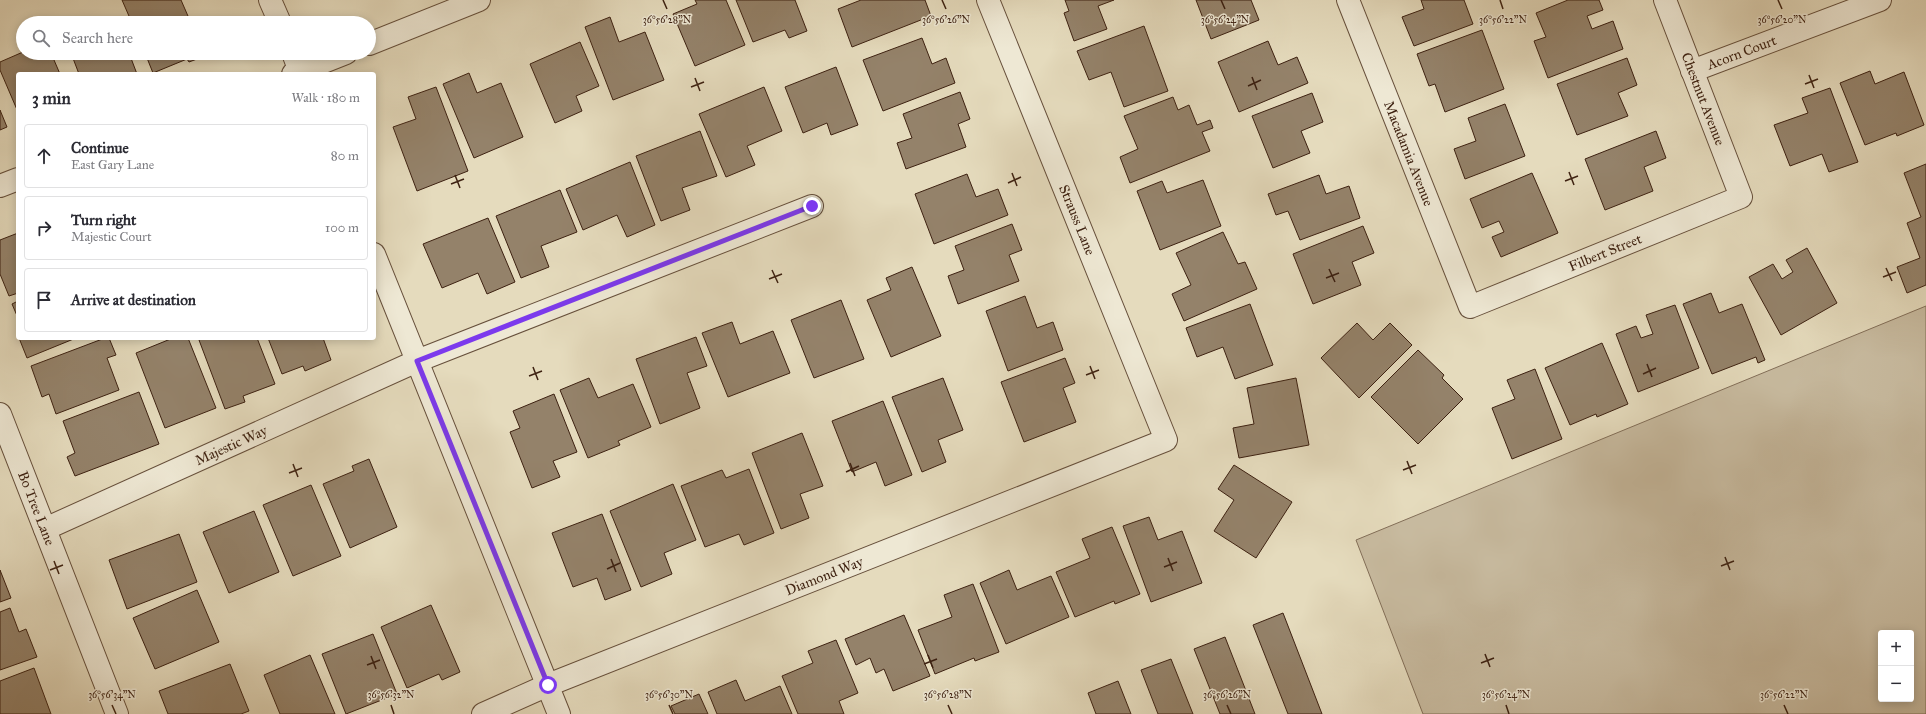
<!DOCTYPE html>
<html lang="en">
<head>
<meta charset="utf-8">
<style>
	:root { --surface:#fff; --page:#f7f7f7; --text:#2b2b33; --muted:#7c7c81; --line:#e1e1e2 }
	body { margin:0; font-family:"IM FELL Great Primer",serif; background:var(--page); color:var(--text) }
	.controls { position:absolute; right:12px; bottom:12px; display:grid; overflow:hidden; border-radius:4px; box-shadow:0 2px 10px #0003 }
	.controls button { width:36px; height:36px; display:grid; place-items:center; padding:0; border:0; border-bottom:1px solid var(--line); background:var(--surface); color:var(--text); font:20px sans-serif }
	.stop { position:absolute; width:12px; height:12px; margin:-9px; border:3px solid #7c3aed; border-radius:50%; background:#fff }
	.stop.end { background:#7c3aed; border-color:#fff; box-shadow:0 1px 4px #0008 }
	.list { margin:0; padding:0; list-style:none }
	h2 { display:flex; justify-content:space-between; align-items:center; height:52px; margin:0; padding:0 16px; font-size:17px }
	h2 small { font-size:13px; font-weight:400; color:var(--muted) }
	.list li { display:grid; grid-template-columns:26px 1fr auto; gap:12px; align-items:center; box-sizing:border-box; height:64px; margin:0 8px 8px; padding:0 8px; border:1px solid var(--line); border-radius:4px }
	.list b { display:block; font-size:15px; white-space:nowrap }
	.list p { margin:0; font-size:13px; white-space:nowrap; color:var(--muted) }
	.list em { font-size:13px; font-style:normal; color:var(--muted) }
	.icon { flex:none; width:22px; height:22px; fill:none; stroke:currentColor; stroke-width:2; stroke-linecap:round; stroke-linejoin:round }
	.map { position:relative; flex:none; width:1926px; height:714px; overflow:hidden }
	.search { position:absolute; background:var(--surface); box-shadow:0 2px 10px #0003; left:16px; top:16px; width:360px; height:44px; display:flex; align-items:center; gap:10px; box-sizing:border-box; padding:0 14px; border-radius:22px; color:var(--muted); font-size:15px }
	.panel { position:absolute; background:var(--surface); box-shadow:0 2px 10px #0003; left:16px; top:72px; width:360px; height:268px; border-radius:4px }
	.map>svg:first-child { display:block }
	.green { fill:#c8bba0; stroke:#826e58; fill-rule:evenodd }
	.building { fill:#94826a; stroke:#3d2111 }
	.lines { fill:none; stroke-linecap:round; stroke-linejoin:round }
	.minor-casing { stroke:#67503c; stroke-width:24 }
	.minor { stroke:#eee8d4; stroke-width:22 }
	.route { stroke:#7c3aed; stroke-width:5 }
	.ticks { fill:none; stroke:#3d2111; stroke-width:1.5 }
	.labels { text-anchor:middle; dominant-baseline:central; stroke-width:3; stroke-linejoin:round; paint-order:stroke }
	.street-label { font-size:14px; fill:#3d2111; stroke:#eee8d4 }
	.ticks-label { font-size:10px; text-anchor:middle; fill:#3d2111; stroke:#eee8d4; stroke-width:3; stroke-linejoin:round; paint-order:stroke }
</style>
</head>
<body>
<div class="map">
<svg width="1926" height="714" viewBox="0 0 1926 714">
	<rect width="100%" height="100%" fill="#e5dbbd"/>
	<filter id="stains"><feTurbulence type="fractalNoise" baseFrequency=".005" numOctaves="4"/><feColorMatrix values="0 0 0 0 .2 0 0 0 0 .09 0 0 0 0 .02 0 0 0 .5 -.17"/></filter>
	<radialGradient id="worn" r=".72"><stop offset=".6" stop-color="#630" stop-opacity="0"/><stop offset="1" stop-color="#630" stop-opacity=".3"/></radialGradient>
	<path class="green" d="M 1926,306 L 1926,714 L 1423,714 L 1356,540 ZM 1881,633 L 1911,633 L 1911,699 L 1881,699 Z"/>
	<path class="building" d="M 122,0 L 181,0 L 191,23 L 132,23 Z
		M 695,0 L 726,0 L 745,45 L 695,66 L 673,14 L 697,4 Z
		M 736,0 L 795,0 L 807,31 L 789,38 L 785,30 L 753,42 Z
		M 861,0 L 925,0 L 931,16 L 852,47 L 838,9 Z
		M 1065,0 L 1114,0 L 1098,6 L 1107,29 L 1074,41 L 1064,13 L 1069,11 Z
		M 1196,0 L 1251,0 L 1259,20 L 1211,39 Z
		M 1421,0 L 1464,0 L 1473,24 L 1414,46 L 1402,17 L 1424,9 Z
		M 1568,0 L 1599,0 L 1603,10 L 1587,16 L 1592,29 L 1613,21 L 1623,49 L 1548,78 L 1534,41 L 1546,37 L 1536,13 Z
		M 115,17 L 117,23 L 98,23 Z
		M 610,17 L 619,42 L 645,32 L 664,80 L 613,100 L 585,27 Z
		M 80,19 L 82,23 L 71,23 Z
		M 1144,26 L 1168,91 L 1124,107 L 1111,72 L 1089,80 L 1077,51 Z
		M 1482,30 L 1504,89 L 1445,112 L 1435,84 L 1429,86 L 1417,54 Z
		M 922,38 L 932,64 L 946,58 L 955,83 L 883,111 L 863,60 Z
		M 1268,41 L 1278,65 L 1297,57 L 1308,83 L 1239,112 L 1218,62 Z
		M 580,42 L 599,86 L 576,96 L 582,111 L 555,123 L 530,64 Z
		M 23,52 L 51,53 L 60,74 L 18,74 L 18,112 L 0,70 L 0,62 Z
		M 71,53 L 129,53 L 137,74 L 79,74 Z
		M 145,53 L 204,53 L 205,56 L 189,62 L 187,59 L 153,73 Z
		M 1627,58 L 1637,85 L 1618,93 L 1628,116 L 1577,135 L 1557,84 Z
		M 836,67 L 858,125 L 831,135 L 827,123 L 803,133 L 785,87 Z
		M 1870,71 L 1875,84 L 1904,72 L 1924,125 L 1897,136 L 1896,133 L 1865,145 L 1840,83 Z
		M 469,73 L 477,93 L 501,83 L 523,137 L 474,158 L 443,84 Z
		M 436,87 L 468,171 L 417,191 L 393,127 L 416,119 L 408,97 Z
		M 764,87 L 782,131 L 747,146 L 755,165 L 726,177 L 699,114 Z
		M 1830,88 L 1858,162 L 1829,172 L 1822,154 L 1790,166 L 1774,125 L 1808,113 L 1802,98 Z
		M 960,92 L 970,119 L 958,124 L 966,147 L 906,169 L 897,143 L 912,138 L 903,114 Z
		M 1312,93 L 1323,122 L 1301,131 L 1310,153 L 1273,168 L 1252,116 Z
		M 1173,97 L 1178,110 L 1189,105 L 1197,125 L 1210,120 L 1213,128 L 1202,132 L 1210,151 L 1130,183 L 1120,157 L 1138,149 L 1124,116 Z
		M 1505,104 L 1525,156 L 1465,179 L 1454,149 L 1476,141 L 1468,118 Z
		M 0,110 L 7,127 L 0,130 Z
		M 700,131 L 717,176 L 682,188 L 690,210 L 661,221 L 636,156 Z
		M 1656,131 L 1666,158 L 1644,167 L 1653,191 L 1605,210 L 1585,159 Z
		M 630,162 L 655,225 L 627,237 L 617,215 L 583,230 L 566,189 Z
		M 1926,164 L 1926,285 L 1907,293 L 1897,267 L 1920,258 L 1907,223 L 1921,217 L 1904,173 Z
		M 1532,173 L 1558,233 L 1501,257 L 1492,237 L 1504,232 L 1499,221 L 1482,228 L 1470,199 Z
		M 967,174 L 976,197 L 998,189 L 1008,215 L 934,244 L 915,194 Z
		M 1319,175 L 1326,194 L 1349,186 L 1360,218 L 1300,240 L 1288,211 L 1276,215 L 1268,194 Z
		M 1203,180 L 1221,226 L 1160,250 L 1137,191 L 1162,181 L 1167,193 Z
		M 560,190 L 577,232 L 541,246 L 549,267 L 521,278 L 496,216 Z
		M 488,218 L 515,282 L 487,294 L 478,273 L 442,288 L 423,244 Z
		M 1012,224 L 1022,250 L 1009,255 L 1019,281 L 958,304 L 948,276 L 964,270 L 955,246 Z
		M 1363,226 L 1374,253 L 1352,262 L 1361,285 L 1313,304 L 1293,254 Z
		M 1223,232 L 1238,264 L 1245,262 L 1257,289 L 1184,321 L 1172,294 L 1191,285 L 1176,253 Z
		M 18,233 L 18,293 L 9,296 L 0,274 L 0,240 Z
		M 1807,248 L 1837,303 L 1781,335 L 1749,277 L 1773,264 L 1782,279 L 1793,272 L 1786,260 Z
		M 912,267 L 941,336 L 891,357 L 867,300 L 891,290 L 886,278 Z
		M 1711,293 L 1719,313 L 1742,304 L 1765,360 L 1758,363 L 1756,357 L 1712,374 L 1683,304 Z
		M 1025,296 L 1037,328 L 1053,322 L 1063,350 L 1008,371 L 986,311 Z
		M 841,300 L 864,359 L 814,378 L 791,320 Z
		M 18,301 L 18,318 L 12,304 Z
		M 1250,304 L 1273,365 L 1235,379 L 1223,347 L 1197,357 L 1186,328 Z
		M 1675,305 L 1699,368 L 1638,392 L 1616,334 L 1636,326 L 1641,338 L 1653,334 L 1646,315 Z
		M 732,322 L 740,344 L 773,331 L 790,373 L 728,397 L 702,333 Z
		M 1357,323 L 1373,340 L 1390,323 L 1412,345 L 1359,398 L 1321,358 Z
		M 696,337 L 707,366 L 687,373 L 700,408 L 660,424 L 636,359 Z
		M 19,338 L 76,338 L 27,358 Z
		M 105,338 L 109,338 L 116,355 L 107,358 L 119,390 L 56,414 L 49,394 L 42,397 L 31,366 Z
		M 173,338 L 188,338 L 216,408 L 165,428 L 136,353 Z
		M 204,338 L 257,338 L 275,384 L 243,396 L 245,402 L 225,409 L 199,340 Z
		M 268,338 L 323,338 L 331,360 L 305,371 L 303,366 L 282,374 Z
		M 1602,343 L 1628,404 L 1597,417 L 1596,414 L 1570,425 L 1545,368 Z
		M 1418,350 L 1444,375 L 1442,378 L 1463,399 L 1418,444 L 1371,397 Z
		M 1065,358 L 1075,383 L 1063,388 L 1076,422 L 1024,442 L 1001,382 Z
		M 1535,369 L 1562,439 L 1512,459 L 1492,408 L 1515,399 L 1507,380 Z
		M 589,378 L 598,398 L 633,384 L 651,427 L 618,441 L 620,445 L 588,458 L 560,390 Z
		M 943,378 L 963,430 L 938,440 L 946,462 L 922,472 L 892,397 Z
		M 1296,378 L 1309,445 L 1239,458 L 1233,428 L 1254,424 L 1247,388 Z
		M 139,392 L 159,444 L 75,476 L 67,457 L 75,453 L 63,421 Z
		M 554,394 L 577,452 L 553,461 L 560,477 L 532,488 L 510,432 L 520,428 L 513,411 Z
		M 883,401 L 912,475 L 885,486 L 876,462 L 852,472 L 832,421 Z
		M 802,433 L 823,486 L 800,494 L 809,518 L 781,529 L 752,453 Z
		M 369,459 L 397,527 L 350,548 L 323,484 L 354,471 L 352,466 Z
		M 1234,465 L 1292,502 L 1256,558 L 1214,531 L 1234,500 L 1218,489 Z
		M 749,469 L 774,533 L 744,545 L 739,534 L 705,547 L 681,486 L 722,470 L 726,478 Z
		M 673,484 L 696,540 L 664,553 L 672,574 L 641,587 L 610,511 Z
		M 311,485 L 341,556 L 293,576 L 263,505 Z
		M 254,511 L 279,572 L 229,593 L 203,532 Z
		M 602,514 L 631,590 L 605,600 L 597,578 L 573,587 L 552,533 Z
		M 1149,517 L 1158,540 L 1182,531 L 1202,583 L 1151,602 L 1123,526 Z
		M 1112,527 L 1140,594 L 1115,604 L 1114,601 L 1075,617 L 1056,572 L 1090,558 L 1082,539 Z
		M 179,534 L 197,582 L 127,609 L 109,560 Z
		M 0,570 L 11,598 L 0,602 Z
		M 1009,570 L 1017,590 L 1051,576 L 1069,617 L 1006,644 L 980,583 Z
		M 973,584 L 999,652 L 975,661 L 974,658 L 935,674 L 918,630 L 952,617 L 944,595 Z
		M 197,590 L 219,642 L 155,669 L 133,618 Z
		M 431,605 L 460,672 L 442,680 L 439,674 L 407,688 L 381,627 Z
		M 10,608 L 19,632 L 26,629 L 37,657 L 0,670 L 0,612 Z
		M 1283,613 L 1322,714 L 1288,714 L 1253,625 Z
		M 904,615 L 930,676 L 893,691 L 884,669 L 876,673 L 870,658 L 856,665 L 845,639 Z
		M 373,634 L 397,694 L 346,714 L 322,654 Z
		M 1225,637 L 1255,714 L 1220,714 L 1194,649 Z
		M 836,640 L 858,693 L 839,701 L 844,714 L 798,714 L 782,676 L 813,663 L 808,651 Z
		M 310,655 L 335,714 L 280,714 L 264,675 Z
		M 1171,659 L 1193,714 L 1158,714 L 1141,670 Z
		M 230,664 L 249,711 L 241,714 L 168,714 L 159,691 Z
		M 34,668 L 51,714 L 0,714 L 0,681 Z
		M 736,680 L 745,701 L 780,686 L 792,714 L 717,714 L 708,692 Z
		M 1118,681 L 1131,714 L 1096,714 L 1088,693 Z
		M 699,694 L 708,714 L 675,714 L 671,706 Z"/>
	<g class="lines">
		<g class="minor-casing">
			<g id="minor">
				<path d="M 270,0 L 280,23"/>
				<path id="s1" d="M 1348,0 L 1470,307 L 1741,197 L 1665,0"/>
				<path d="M 369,44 L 479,0"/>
				<path d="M 293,53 L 301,74"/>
				<path id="s2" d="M 1692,71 L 1880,0"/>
				<path d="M 293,74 L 346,53"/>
				<path d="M 0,186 L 18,179"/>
				<path d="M 374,254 L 559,714"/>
				<path id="s3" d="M 0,414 L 117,714"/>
				<path id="s4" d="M 45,529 L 417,361 L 812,206"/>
				<path id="s5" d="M 483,714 L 548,685 L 1166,440 L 988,0"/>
			</g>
		</g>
		<use href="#minor" class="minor"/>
	</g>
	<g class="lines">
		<path class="route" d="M 548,685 L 417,361 L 812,206"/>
	</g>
	<path class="ticks" d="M 663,0 L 667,9M 942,0 L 946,9M 1221,0 L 1225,9M 1500,0 L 1503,9M 1778,0 L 1782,9M 1809,75 L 1814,88M 1252,77 L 1257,90M 695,78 L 700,91M 1805,84 L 1818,79M 1248,86 L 1261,80M 691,87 L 704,82M 1569,172 L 1574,185M 1012,173 L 1017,186M 455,175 L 460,188M 1565,181 L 1578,176M 1008,183 L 1021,177M 451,184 L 464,179M 1886,268 L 1892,281M 1329,269 L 1335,282M 772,270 L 778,283M 1883,277 L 1896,272M 1326,278 L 1339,273M 769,279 L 782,274M 1647,364 L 1652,377M 1090,366 L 1095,379M 533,367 L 538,380M 1643,374 L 1656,368M 1086,375 L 1099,370M 529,376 L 542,371M 1407,461 L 1412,474M 850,463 L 855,476M 293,464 L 298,477M 1403,470 L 1416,465M 846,472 L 859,466M 289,473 L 302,468M 1725,557 L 1730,570M 1168,558 L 1173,571M 611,559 L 616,572M 54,561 L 59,574M 1721,566 L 1734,561M 1164,567 L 1177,562M 607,569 L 620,563M 50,570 L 63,565M 1485,654 L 1490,667M 928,655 L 933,668M 371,656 L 376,669M 1481,663 L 1494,658M 924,664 L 937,659M 367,665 L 380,660M 112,705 L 116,714M 391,705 L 394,714M 669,705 L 673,714M 948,705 L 952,714M 1227,705 L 1231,714M 1506,705 L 1509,714M 1784,705 L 1788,714"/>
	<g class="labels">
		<g class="street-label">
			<text stroke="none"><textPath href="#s2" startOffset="53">Acorn Court</textPath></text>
			<text transform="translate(1703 99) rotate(69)">Chestnut Avenue</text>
			<text stroke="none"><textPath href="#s1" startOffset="165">Macadamia Avenue</textPath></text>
			<text transform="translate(1077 220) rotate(68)">Strauss Lane</text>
			<text stroke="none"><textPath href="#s1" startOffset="476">Filbert Street</textPath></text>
			<text stroke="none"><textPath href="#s4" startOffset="204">Majestic Way</textPath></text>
			<text stroke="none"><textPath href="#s3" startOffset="101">Bo Tree Lane</textPath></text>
			<text stroke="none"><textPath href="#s5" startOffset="368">Diamond Way</textPath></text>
		</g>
	</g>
	<g class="ticks-label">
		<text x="667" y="23">36°56'28"N</text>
		<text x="946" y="23">36°56'26"N</text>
		<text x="1225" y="23">36°56'24"N</text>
		<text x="1503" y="23">36°56'22"N</text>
		<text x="1782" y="23">36°56'20"N</text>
		<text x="112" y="698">36°56'34"N</text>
		<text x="391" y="698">36°56'32"N</text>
		<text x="669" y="698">36°56'30"N</text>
		<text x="948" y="698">36°56'28"N</text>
		<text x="1227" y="698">36°56'26"N</text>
		<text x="1506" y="698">36°56'24"N</text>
		<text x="1784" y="698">36°56'22"N</text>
	</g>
	<rect width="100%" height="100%" filter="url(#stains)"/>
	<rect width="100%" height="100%" fill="url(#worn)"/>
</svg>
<div class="controls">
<button>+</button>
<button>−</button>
</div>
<div class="stop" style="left:548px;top:685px"></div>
<div class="stop end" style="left:812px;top:206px"></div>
<div class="search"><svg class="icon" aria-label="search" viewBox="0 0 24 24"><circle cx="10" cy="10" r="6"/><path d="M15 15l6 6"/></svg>Search here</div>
<section class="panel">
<h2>3 min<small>Walk · 180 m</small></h2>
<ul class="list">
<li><svg class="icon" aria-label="ahead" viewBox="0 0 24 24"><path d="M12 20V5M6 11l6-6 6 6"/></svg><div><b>Continue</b><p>East Gary Lane</p></div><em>80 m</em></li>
<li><svg class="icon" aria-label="right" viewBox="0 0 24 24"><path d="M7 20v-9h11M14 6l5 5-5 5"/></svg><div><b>Turn right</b><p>Majestic Court</p></div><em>100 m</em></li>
<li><svg class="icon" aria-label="arrive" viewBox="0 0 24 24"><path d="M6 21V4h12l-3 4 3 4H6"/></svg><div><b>Arrive at destination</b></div></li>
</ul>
</section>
</div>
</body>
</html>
